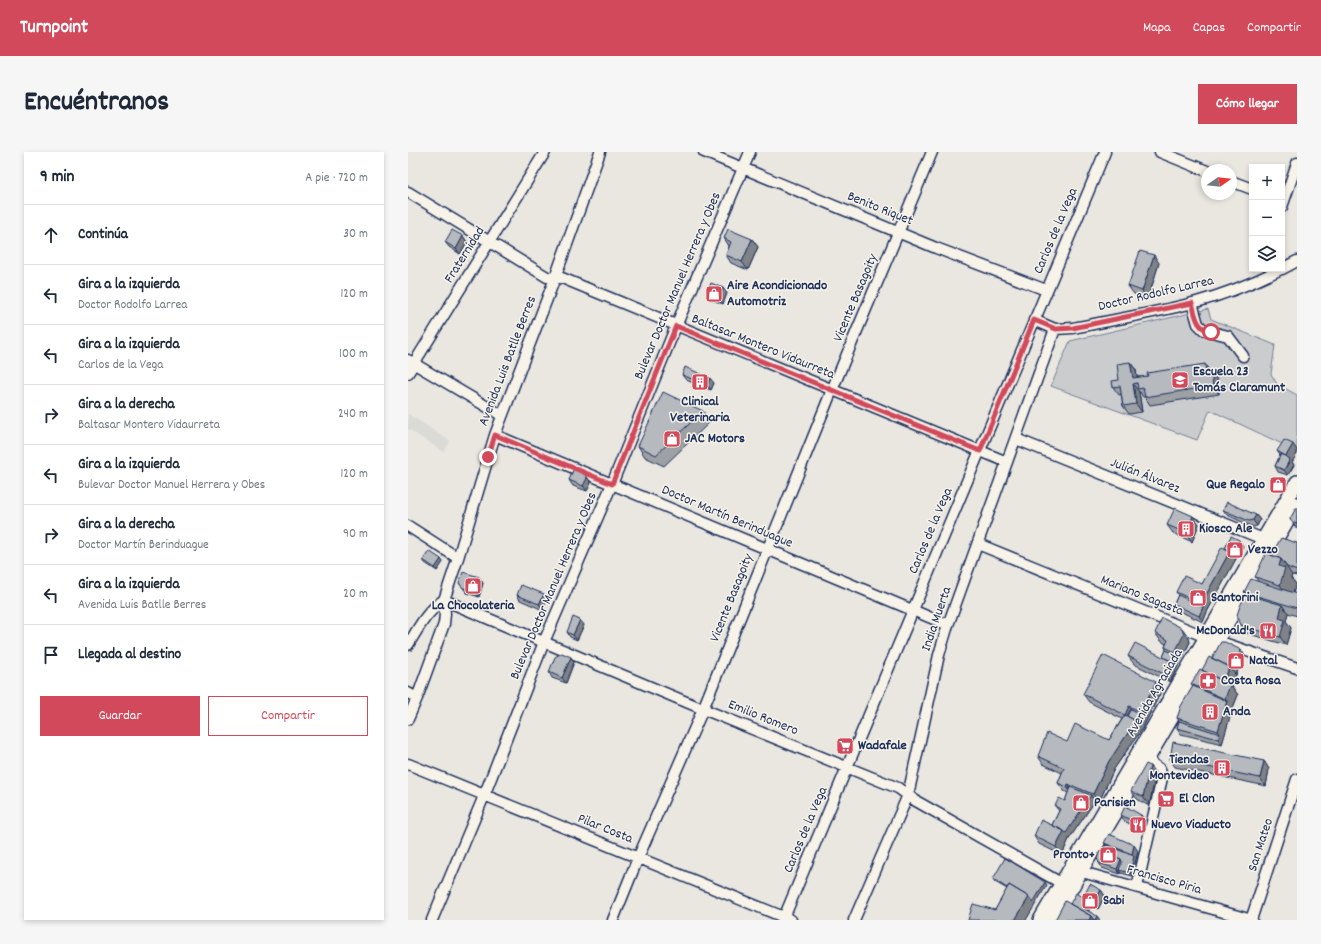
<!DOCTYPE html>
<html lang="es">
<head>
<meta charset="utf-8">
<style>
	:root { --surface:#fff; --page:#f6f6f7; --text:#1f2937; --muted:#747a83; --line:#e0e1e3; --accent:#d1495b }
	body { margin:0; font-family:Dekko,sans-serif; background:var(--page); color:var(--text) }
	.controls { position:absolute; right:12px; top:12px; display:grid; overflow:hidden; border-radius:0px; box-shadow:0 2px 6px #0003 }
	.controls button { width:36px; height:36px; display:grid; place-items:center; padding:0; border:0; border-bottom:1px solid var(--line); background:var(--surface); color:var(--text); font:20px sans-serif }
	.compass { position:absolute; left:793px; top:12px; width:36px; height:36px; border-radius:50%; background:var(--surface); box-shadow:0 2px 6px #0003; rotate:76deg }
	.stop { position:absolute; width:12px; height:12px; margin:-9px; border:3px solid #d1495b; border-radius:50%; background:#fff }
	.stop.end { background:#d1495b; border-color:#fff; box-shadow:0 1px 4px #0008 }
	.list { margin:0; padding:0; list-style:none }
	h2 { display:flex; justify-content:space-between; align-items:center; height:52px; margin:0; padding:0 16px; font-size:17px }
	h2 small { font-size:13px; font-weight:400; color:var(--muted) }
	.list li { display:grid; grid-template-columns:26px 1fr auto; gap:12px; align-items:center; box-sizing:border-box; height:60px; padding:0 16px; border-top:1px solid var(--line) }
	.list b { display:block; font-size:15px; white-space:nowrap }
	.list p { margin:0; font-size:13px; white-space:nowrap; color:var(--muted) }
	.list em { font-size:13px; font-style:normal; color:var(--muted) }
	.actions { display:flex; gap:8px; padding:12px 16px }
	.actions a { flex:1; padding:9px 0; border:1px solid var(--accent); border-radius:0px; text-align:center; font-size:14px; color:var(--accent) }
	.actions .main { background:var(--accent); color:#fff }
	.icon { flex:none; width:22px; height:22px; fill:none; stroke:currentColor; stroke-width:2; stroke-linecap:round; stroke-linejoin:round }
	.map { position:relative; flex:none; width:889px; height:768px; overflow:hidden; border-radius:0px }
	header { display:flex; align-items:center; gap:24px; box-sizing:border-box; height:56px; padding:0 20px; background:var(--accent); color:#fff }
	header strong { font-size:19px }
	nav { display:flex; gap:22px; margin-inline-start:auto; font-size:14px }
	.intro { display:flex; align-items:center; justify-content:space-between; box-sizing:border-box; height:96px; padding:0 24px }
	h1 { margin:0; font-size:28px }
	.button { padding:10px 18px; border-radius:0px; background:var(--accent); color:#fff; font-size:14px; font-weight:700 }
	main { display:flex; gap:24px; padding:0 24px }
	aside { flex:1; background:var(--surface); border-radius:0px; box-shadow:0 2px 6px #0003 }
	.map>svg:first-child { display:block }
	.built { fill:#dadad6 }
	.green { fill:#cbcccd; stroke:#737e96 }
	.lines { fill:none; stroke-linecap:round; stroke-linejoin:round }
	.minor-casing { stroke:#1b2f5e; stroke-width:13 }
	.major-casing { stroke:#1b2f5e; stroke-width:16 }
	.minor { stroke:#f7f3e8; stroke-width:10 }
	.major { stroke:#f7f3e8; stroke-width:13 }
	.wall { fill:#9da0a4; stroke:#1b2f5e }
	.shaded-wall { fill:#7f8286; stroke:#1b2f5e }
	.building { fill:#b6babf; stroke:#1b2f5e }
	.route { stroke:#d1495b; stroke-width:5 }
	.labels { text-anchor:middle; dominant-baseline:central; stroke-width:3; stroke-linejoin:round; paint-order:stroke }
	.street-label { font-size:14px; fill:#1b2f5e; stroke:#f7f3e8 }
	.poi-label { font-size:14px; font-weight:bold; fill:#1b2f5e; stroke:#f7f3e8; text-anchor:start }
</style>
</head>
<body>
<header>
<strong>Turnpoint</strong>
<nav><a>Mapa</a><a>Capas</a><a>Compartir</a></nav>
</header>
<div class="intro"><h1>Encuéntranos</h1><a class="button">Cómo llegar</a></div>
<main>
<aside>
<h2>9 min<small>A pie · 720 m</small></h2>
<ul class="list">
<li><svg class="icon" aria-label="ahead" viewBox="0 0 24 24"><path d="M12 20V5M6 11l6-6 6 6"/></svg><div><b>Continúa</b></div><em>30 m</em></li>
<li><svg class="icon" aria-label="left" viewBox="0 0 24 24"><path d="M17 20v-9H6M10 6l-5 5 5 5"/></svg><div><b>Gira a la izquierda</b><p>Doctor Rodolfo Larrea</p></div><em>120 m</em></li>
<li><svg class="icon" aria-label="left" viewBox="0 0 24 24"><path d="M17 20v-9H6M10 6l-5 5 5 5"/></svg><div><b>Gira a la izquierda</b><p>Carlos de la Vega</p></div><em>100 m</em></li>
<li><svg class="icon" aria-label="right" viewBox="0 0 24 24"><path d="M7 20v-9h11M14 6l5 5-5 5"/></svg><div><b>Gira a la derecha</b><p>Baltasar Montero Vidaurreta</p></div><em>240 m</em></li>
<li><svg class="icon" aria-label="left" viewBox="0 0 24 24"><path d="M17 20v-9H6M10 6l-5 5 5 5"/></svg><div><b>Gira a la izquierda</b><p>Bulevar Doctor Manuel Herrera y Obes</p></div><em>120 m</em></li>
<li><svg class="icon" aria-label="right" viewBox="0 0 24 24"><path d="M7 20v-9h11M14 6l5 5-5 5"/></svg><div><b>Gira a la derecha</b><p>Doctor Martín Berinduague</p></div><em>90 m</em></li>
<li><svg class="icon" aria-label="left" viewBox="0 0 24 24"><path d="M17 20v-9H6M10 6l-5 5 5 5"/></svg><div><b>Gira a la izquierda</b><p>Avenida Luis Batlle Berres</p></div><em>20 m</em></li>
<li><svg class="icon" aria-label="arrive" viewBox="0 0 24 24"><path d="M6 21V4h12l-3 4 3 4H6"/></svg><div><b>Llegada al destino</b></div></li>
</ul>
<div class="actions"><a class="main">Guardar</a><a>Compartir</a></div>
</aside>
<div class="map">
<svg width="889" height="768" viewBox="0 0 889 768">
	<rect width="100%" height="100%" fill="#eae7e0"/>
	<filter id="ink" filterUnits="userSpaceOnUse"><feTurbulence type="fractalNoise" baseFrequency=".025" numOctaves="2"/><feDisplacementMap in="SourceGraphic" scale="8" xChannelSelector="R" yChannelSelector="G"/><feConvolveMatrix kernelMatrix="1 2 1 2 8 2 1 2 1" color-interpolation-filters="sRGB"/></filter>
	<g filter="url(#ink)">
		<path class="built" d="M 0,262 L 42,289 L 36,300 L 0,277 Z"/>
		<path class="green" d="M 800,157 L 803,167 L 867,193 L 863,222 L 869,232 L 889,243 L 889,299 L 802,258 L 789,288 L 643,234 L 662,189 Z"/>
		<g class="lines">
			<g class="minor-casing">
				<path id="minor" d="M 296,0 L 528,96 L 638,138
					M 752,0 L 799,19
					M 823,29 L 844,37
					M 0,40 L 139,125 L 154,126 L 599,310
					M 874,55 L 889,11
					M 874,117 L 889,109
					M 784,151 L 790,172 L 796,178 L 820,184 L 835,204
					M 626,168 L 647,177 L 665,176 C 704,168 746,161 785,151 C 815,143 845,131 873,117
					M 0,208 L 93,263
					M 0,221 L 137,0
					M 87,283 L 540,473
					M 608,287 L 855,387
					M 0,374 L 50,406
					M 570,392 L 798,485 L 889,516
					M 36,448 L 295,557 L 490,636 L 508,649 L 653,731
					M 0,493 C 11,475 18,460 36,448
					M 0,541 L 9,546
					M 0,567 L 9,546 L 36,472 L 37,462 L 36,448 L 50,406 L 87,283 L 147,126 L 192,0
					M 0,612 L 383,768
					M 667,718 L 844,768
					M 729,735 L 754,626 L 752,617 L 739,608
					M 24,768 L 76,644 L 136,490 L 204,332 L 268,174 L 342,0
					M 205,768 L 230,706 L 295,557 L 424,238 L 524,0
					M 375,768 L 697,0
					M 446,768 L 500,643 L 531,503 L 540,473 L 647,177
					M 843,768 L 889,627"/>
			</g>
			<g class="major-casing">
				<path id="major" d="M 632,768 L 889,330
					M 646,768 L 673,719 L 739,608 L 889,352"/>
			</g>
			<use href="#minor" class="minor"/>
			<use href="#major" class="major"/>
		</g>
		<path class="wall" d="M 55,84 L 59,90 L 52,102 L 41,95 L 37,90 Z
			M 316,86 L 344,87 L 350,95 L 340,118 L 323,111 L 318,103 L 321,94 Z
			M 751,111 L 740,147 L 726,142 L 720,134 Z
			M 319,141 L 315,152 L 302,147 L 299,142 Z
			M 722,210 L 728,218 L 729,225 L 803,220 L 809,228 L 811,242 L 742,253 L 737,245 L 735,245 L 732,240 L 731,240 L 734,260 L 721,262 L 715,254 L 713,242 L 711,243 L 705,235 L 711,228 Z
			M 274,223 L 306,231 L 303,238 L 278,228 Z
			M 295,259 L 302,270 L 256,314 L 237,305 L 230,294 Z
			M 889,298 L 889,302 L 884,310 L 886,313 L 880,323 L 870,320 L 867,314 L 872,303 L 869,299 Z
			M 176,320 L 183,331 L 179,339 L 165,334 L 161,328 Z
			M 889,356 L 889,377 L 882,367 Z
			M 815,358 L 848,363 L 852,368 L 849,374 L 845,375 L 819,363 Z
			M 785,364 L 791,372 L 784,390 L 765,381 L 759,373 Z
			M 889,391 L 889,424 L 884,423 L 883,426 L 888,432 L 885,441 L 889,442 L 889,464 L 880,461 L 878,469 L 883,476 L 878,493 L 838,481 L 833,473 L 838,442 L 836,440 L 851,430 L 847,425 Z
			M 835,394 L 799,460 L 795,470 L 769,458 L 766,452 L 770,443 L 768,440 L 794,432 L 817,396 Z
			M 15,408 L 35,410 L 29,419 L 17,411 Z
			M 51,431 L 75,431 L 71,445 L 59,441 Z
			M 136,442 L 139,448 L 135,458 L 112,448 L 109,443 Z
			M 172,468 L 176,473 L 169,488 L 162,485 L 159,480 Z
			M 747,481 L 780,484 L 782,490 L 762,530 L 726,512 L 720,504 L 755,505 L 758,498 L 757,495 L 758,492 L 753,489 Z
			M 833,498 L 837,503 L 823,533 L 830,543 L 824,558 L 814,592 L 773,582 L 769,576 L 771,569 L 769,566 L 785,534 L 783,532 L 804,506 Z
			M 163,505 L 166,510 L 158,531 L 144,526 L 141,520 Z
			M 748,530 L 754,538 L 734,577 L 706,617 L 691,650 L 687,649 L 661,687 L 654,703 L 631,692 L 626,684 L 644,673 L 651,659 L 647,654 L 657,649 L 660,641 L 656,639 L 650,631 L 654,621 L 635,612 L 630,604 L 659,590 L 701,588 L 714,567 L 681,550 L 675,542 Z
			M 762,607 L 856,609 L 861,617 L 858,634 L 767,615 Z
			M 748,622 L 741,654 L 729,647 L 723,639 Z
			M 713,663 L 737,668 L 734,678 L 716,669 Z
			M 696,691 L 730,699 L 724,724 L 713,721 L 712,722 L 694,716 L 691,711 L 698,693 Z
			M 585,727 L 639,733 L 587,758 L 599,737 L 587,730 Z
			M 693,738 L 697,744 L 690,757 L 684,753 L 680,759 L 692,768 L 647,768 L 662,752 L 675,746 Z"/>
		<path class="shaded-wall" d="M 55,84 L 59,90 L 52,102 L 48,97 Z
			M 344,87 L 350,95 L 340,118 L 334,110 Z
			M 746,103 L 751,111 L 740,147 L 734,139 Z
			M 315,136 L 319,141 L 315,152 L 311,147 Z
			M 722,210 L 728,218 L 730,233 L 725,226 Z
			M 797,212 L 802,220 L 798,220 Z
			M 803,220 L 809,228 L 811,242 L 805,234 Z
			M 302,226 L 306,231 L 303,238 L 299,233 Z
			M 725,232 L 731,240 L 734,260 L 728,252 Z
			M 885,292 L 889,298 L 889,302 L 884,310 L 886,313 L 880,323 L 876,318 L 882,309 L 878,304 Z
			M 176,320 L 183,331 L 179,339 L 175,334 Z
			M 848,363 L 852,368 L 849,374 L 845,368 Z
			M 785,364 L 791,372 L 784,390 L 778,381 Z
			M 831,388 L 835,394 L 799,460 L 795,470 L 791,464 L 795,455 L 793,452 L 822,399 Z
			M 33,407 L 35,410 L 29,419 L 27,416 Z
			M 873,407 L 884,423 L 883,426 L 888,432 L 883,448 L 872,433 L 871,414 Z
			M 71,425 L 75,431 L 71,445 L 67,439 Z
			M 136,442 L 139,448 L 135,458 L 131,452 Z
			M 874,453 L 880,461 L 878,469 L 883,476 L 878,493 L 872,485 L 871,466 Z
			M 172,468 L 176,473 L 169,488 L 165,483 Z
			M 774,476 L 780,484 L 782,490 L 762,530 L 756,522 L 763,509 L 769,503 L 767,500 Z
			M 833,498 L 837,503 L 828,523 L 824,518 Z
			M 163,505 L 166,510 L 158,531 L 154,526 Z
			M 822,515 L 828,523 L 823,533 L 830,543 L 824,558 L 814,592 L 810,587 L 812,582 L 810,579 L 819,549 L 817,547 L 815,530 Z
			M 748,530 L 754,538 L 734,577 L 706,617 L 691,650 L 685,642 L 701,609 L 728,569 L 735,563 L 733,560 Z
			M 721,554 L 727,562 L 724,568 L 717,563 Z
			M 856,609 L 861,617 L 858,634 L 852,626 Z
			M 742,614 L 748,622 L 741,654 L 735,645 Z
			M 660,632 L 666,640 L 665,643 L 659,635 Z
			M 683,643 L 687,649 L 661,687 L 654,703 L 648,695 L 656,679 Z
			M 733,663 L 737,668 L 734,678 L 730,672 Z
			M 726,693 L 730,699 L 724,724 L 722,721 L 726,704 L 724,702 Z
			M 713,707 L 716,713 L 711,718 L 713,721 L 712,722 L 709,717 Z
			M 637,730 L 639,733 L 618,768 L 607,768 L 621,745 Z
			M 693,738 L 697,744 L 690,757 L 686,751 Z
			M 680,748 L 684,753 L 679,762 L 675,756 Z
			M 683,764 L 686,768 L 681,768 Z
			M 689,764 L 692,768 L 687,768 Z"/>
		<path class="building" d="M 320,77 L 344,87 L 334,110 L 318,103 L 323,90 L 316,86 Z
			M 44,78 L 55,84 L 48,97 L 37,90 Z
			M 732,99 L 746,103 L 734,139 L 720,134 Z
			M 303,131 L 315,136 L 311,147 L 299,142 Z
			M 722,210 L 725,226 L 740,224 L 739,221 L 797,212 L 798,220 L 803,220 L 805,234 L 737,245 L 735,236 L 730,237 L 729,231 L 725,232 L 728,252 L 715,254 L 712,234 L 705,235 L 704,229 L 711,228 L 709,212 Z
			M 277,215 L 302,226 L 299,233 L 274,223 Z
			M 255,240 L 295,259 L 248,303 L 230,294 Z
			M 876,288 L 885,292 L 878,304 L 869,299 Z
			M 873,302 L 882,307 L 876,318 L 867,314 Z
			M 166,316 L 176,320 L 179,326 L 175,334 L 161,328 Z
			M 819,350 L 848,363 L 845,368 L 841,369 L 815,358 Z
			M 767,356 L 785,364 L 778,381 L 759,373 Z
			M 888,356 L 889,356 L 889,372 L 884,370 L 882,367 Z
			M 823,384 L 831,388 L 824,402 L 822,399 L 817,396 Z
			M 873,386 L 889,391 L 889,419 L 879,415 L 873,407 L 863,403 Z
			M 814,395 L 822,399 L 793,452 L 768,440 L 776,424 L 794,432 Z
			M 21,399 L 33,407 L 27,416 L 15,408 Z
			M 858,401 L 873,407 L 871,414 L 877,416 L 872,433 L 847,425 Z
			M 55,420 L 71,425 L 67,439 L 55,436 L 51,431 Z
			M 843,427 L 889,442 L 889,456 L 836,440 Z
			M 113,433 L 136,442 L 131,452 L 109,443 Z
			M 838,442 L 874,453 L 871,466 L 877,468 L 872,485 L 833,473 L 829,463 L 832,454 Z
			M 770,443 L 795,455 L 791,464 L 766,452 Z
			M 165,465 L 172,468 L 165,483 L 159,480 Z
			M 754,466 L 774,476 L 776,482 L 767,500 L 757,495 L 760,488 L 747,481 Z
			M 813,490 L 817,490 L 833,498 L 824,518 L 822,515 L 804,506 Z
			M 727,491 L 763,509 L 756,522 L 720,504 Z
			M 758,498 L 769,503 L 765,511 L 763,509 L 755,505 Z
			M 154,501 L 163,505 L 154,526 L 141,520 L 147,505 Z
			M 695,503 L 748,530 L 733,560 L 721,554 L 717,563 L 675,542 Z
			M 801,505 L 822,515 L 815,529 L 794,518 Z
			M 792,517 L 822,533 L 817,547 L 783,532 Z
			M 785,534 L 819,549 L 810,579 L 769,566 L 773,554 Z
			M 723,557 L 735,563 L 730,572 L 728,569 L 719,564 Z
			M 717,563 L 728,569 L 701,609 L 685,642 L 660,632 L 659,635 L 650,631 L 656,616 L 630,604 L 639,581 L 659,590 L 667,572 L 701,588 Z
			M 771,569 L 812,582 L 810,587 L 769,576 Z
			M 765,590 L 856,609 L 852,626 L 762,607 Z
			M 738,612 L 742,614 L 735,645 L 723,639 Z
			M 662,635 L 683,643 L 658,681 L 656,679 L 644,673 L 652,657 L 647,654 L 651,646 L 657,649 Z
			M 717,654 L 733,663 L 730,672 L 713,663 Z
			M 633,668 L 656,679 L 648,695 L 626,684 Z
			M 701,682 L 726,693 L 724,702 L 696,691 Z
			M 698,693 L 726,704 L 722,721 L 711,718 L 714,710 L 713,707 L 695,700 Z
			M 692,699 L 713,707 L 709,717 L 691,711 L 689,706 Z
			M 597,706 L 637,730 L 625,751 L 621,745 L 601,733 L 599,736 L 585,727 Z
			M 682,732 L 693,738 L 686,751 L 680,748 L 675,756 L 689,764 L 687,768 L 686,768 L 683,764 L 662,752 L 668,741 L 675,746 Z
			M 601,733 L 621,745 L 607,768 L 560,768 L 565,752 L 587,758 Z
			M 657,749 L 683,764 L 681,768 L 659,768 L 657,767 L 657,768 L 647,768 Z"/>
	</g>
	<g class="lines" filter="url(#ink)">
		<path class="route" d="M 80,305 L 87,283 L 204,332 L 268,174 L 572,299 L 626,168 L 648,177 L 665,176 L 784,151 C 788,165 788,175 803,180"/>
	</g>
	<defs>
		<g id="shop-square" transform="scale(0.9)"><rect x="-9" y="-9" width="18" height="18" rx="4" fill="#d1495b" stroke="#f7f3e8"/><path d="M-5-2.5h2.3a2.7 3.5 0 0 1 5.4 0H5L5.5 6h-11ZM-1.5-2.5h3a1.5 2.3 0 0 0-3 0Z" fill="#fff"/></g>
		<g id="school-square" transform="scale(0.9)"><rect x="-9" y="-9" width="18" height="18" rx="4" fill="#d1495b" stroke="#f7f3e8"/><path d="M0-5L7-2L0 1L-7-2ZM-4 1L0 2.5L4 1V4Q0 6-4 4Z" fill="#fff"/></g>
		<g id="building-square" transform="scale(0.9)"><rect x="-9" y="-9" width="18" height="18" rx="4" fill="#d1495b" stroke="#f7f3e8"/><path d="M-4-6H4V6H1V3H-1V6H-4ZM-2.5-4.3h1.7v1.8h-1.7ZM.8-4.3h1.7v1.8H.8ZM-2.5-1h1.7V.8h-1.7ZM.8-1h1.7V.8H.8Z" fill="#fff"/></g>
		<g id="restaurant-square" transform="scale(0.9)"><rect x="-9" y="-9" width="18" height="18" rx="4" fill="#d1495b" stroke="#f7f3e8"/><path d="M-5-6h1v4h1v-4h1v4h1v-4h1v5L-1.5 .5V6h-2V.5L-5-1ZM5-6V6H3V1.5H1.5Q1.5-4 5-6Z" fill="#fff"/></g>
		<g id="pharmacy-square" transform="scale(0.9)"><rect x="-9" y="-9" width="18" height="18" rx="4" fill="#d1495b" stroke="#f7f3e8"/><path d="M-2-6h4v4h4v4h-4v4h-4v-4h-4v-4h4Z" fill="#fff"/></g>
		<g id="supermarket-square" transform="scale(0.9)"><rect x="-9" y="-9" width="18" height="18" rx="4" fill="#d1495b" stroke="#f7f3e8"/><path d="M-6-5.5h2.5l.6 2H6L4.5 2H-2.5L-4.4-4H-6ZM-1.5 3.2a1.3 1.3 0 1 0 .1 0ZM3 3.2a1.3 1.3 0 1 0 .1 0Z" fill="#fff"/></g>
	</defs>
	<g fill-rule="evenodd">
		<use href="#shop-square" x="306" y="142"/>
		<use href="#school-square" x="772" y="228"/>
		<use href="#building-square" x="292" y="230"/>
		<use href="#shop-square" x="264" y="287"/>
		<use href="#shop-square" x="870" y="333"/>
		<use href="#building-square" x="778" y="377"/>
		<use href="#shop-square" x="827" y="398"/>
		<use href="#shop-square" x="65" y="434"/>
		<use href="#shop-square" x="790" y="446"/>
		<use href="#restaurant-square" x="860" y="479"/>
		<use href="#shop-square" x="828" y="509"/>
		<use href="#pharmacy-square" x="800" y="529"/>
		<use href="#building-square" x="802" y="560"/>
		<use href="#supermarket-square" x="437" y="594"/>
		<use href="#building-square" x="814" y="616"/>
		<use href="#supermarket-square" x="758" y="647"/>
		<use href="#shop-square" x="673" y="651"/>
		<use href="#restaurant-square" x="730" y="673"/>
		<use href="#shop-square" x="700" y="703"/>
		<use href="#shop-square" x="682" y="749"/>
	</g>
	<g class="labels">
		<g class="street-label">
			<text transform="translate(472 57) rotate(22)">Benito Riquet</text>
			<text transform="translate(648 79) rotate(-67)">Carlos de la Vega</text>
			<text transform="translate(57 103) rotate(-58)">Fraternidad</text>
			<text transform="translate(270 134) rotate(-67)">Bulevar Doctor Manuel Herrera y Obes</text>
			<text transform="translate(748 142) rotate(-13)">Doctor Rodolfo Larrea</text>
			<text transform="translate(448 146) rotate(-67)">Vicente Basagoity</text>
			<text transform="translate(355 195) rotate(22)">Baltasar Montero Vidaurreta</text>
			<text transform="translate(100 209) rotate(-69)">Avenida Luis Batlle Berres</text>
			<text transform="translate(737 324) rotate(22)">Julián Álvarez</text>
			<text transform="translate(319 365) rotate(23)">Doctor Martín Berinduague</text>
			<text transform="translate(523 379) rotate(-67)">Carlos de la Vega</text>
			<text transform="translate(146 434) rotate(-67)">Bulevar Doctor Manuel Herrera y Obes</text>
			<text transform="translate(734 444) rotate(22)">Mariano Sagasta</text>
			<text transform="translate(324 446) rotate(-68)">Vicente Basagoity</text>
			<text transform="translate(529 467) rotate(-71)">India Muerta</text>
			<text transform="translate(747 541) rotate(-60)">Avenida Agraciada</text>
			<text transform="translate(355 566) rotate(22)">Emilio Romero</text>
			<text transform="translate(197 677) rotate(22)">Pilar Costa</text>
			<text transform="translate(398 678) rotate(-67)">Carlos de la Vega</text>
			<text transform="translate(853 693) rotate(-72)">San Mateo</text>
			<text transform="translate(756 728) rotate(16)">Francisco Piria</text>
		</g>
		<g class="poi-label">
			<text x="319" y="134">Aire Acondicionado<tspan x="319" dy="16">Automotriz</tspan></text>
			<text x="785" y="220">Escuela 23<tspan x="785" dy="16">Tomás Claramunt</tspan></text>
			<text x="292" y="250" text-anchor="middle">Clinical<tspan x="292" dy="16">Veterinaria</tspan></text>
			<text x="277" y="287">JAC Motors</text>
			<text x="857" y="333" text-anchor="end">Que Regalo</text>
			<text x="791" y="377">Kiosco Ale</text>
			<text x="840" y="398">Vezzo</text>
			<text x="803" y="446">Santorini</text>
			<text x="65" y="454" text-anchor="middle">La Chocolateria</text>
			<text x="847" y="479" text-anchor="end">McDonald's</text>
			<text x="841" y="509">Natal</text>
			<text x="813" y="529">Costa Rosa</text>
			<text x="815" y="560">Anda</text>
			<text x="450" y="594">Wadafale</text>
			<text x="801" y="608" text-anchor="end">Tiendas<tspan x="801" dy="16">Montevideo</tspan></text>
			<text x="771" y="647">El Clon</text>
			<text x="686" y="651">Parisien</text>
			<text x="743" y="673">Nuevo Viaducto</text>
			<text x="687" y="703" text-anchor="end">Pronto+</text>
			<text x="695" y="749">Sabi</text>
		</g>
	</g>
</svg>
<div class="controls">
<button>+</button>
<button>−</button>
<button><svg class="icon" aria-label="layers" viewBox="0 0 24 24"><path d="M12 4l9 5-9 5-9-5zM3 14l9 5 9-5"/></svg></button>
</div>
<svg class="compass" viewBox="-18 -18 36 36"><path d="M0-13l5 13h-10z" fill="#e53935"/><path d="M0 13l5-13h-10z" fill="#747a83"/></svg>
<div class="stop" style="left:803px;top:180px"></div>
<div class="stop end" style="left:80px;top:305px"></div>
</div>
</main>
</body>
</html>
